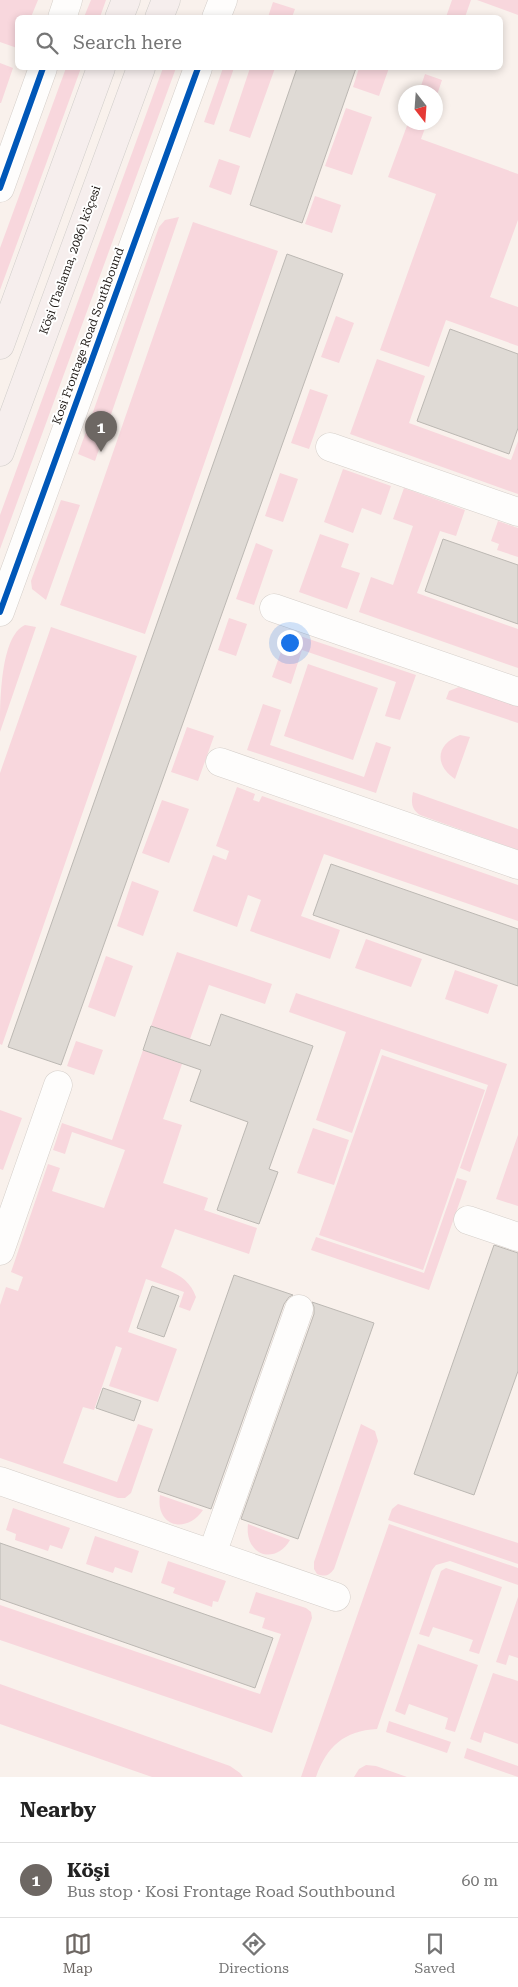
<!DOCTYPE html>
<html lang="en">
<head>
<meta charset="utf-8">
<style>
	:root { --surface:#fff; --page:#f6f6f6; --text:#222; --muted:#767676; --line:#e0e0e0; --accent:#6d6763 }
	body { margin:0; font-family:"Roboto Serif",serif; background:var(--page); color:var(--text) }
	.compass { position:absolute; left:398px; top:85px; width:45px; height:45px; border-radius:50%; background:var(--surface); box-shadow:0 2px 8px #0003; rotate:163deg }
	.you { position:absolute; left:289px; top:642px; width:18px; height:18px; margin:-12px; border:4px solid #fff; border-radius:50%; background:#1a73e8; box-shadow:0 0 0 8px #1a73e833 }
	.badge { display:grid; place-items:center; width:32px; height:32px; border-radius:50%; background:var(--accent); color:#fff; font-size:16px; font-weight:700 }
	.pin { position:absolute; translate:-50% -41px; filter:drop-shadow(0 1px 2px #0008) }
	.pin::after { content:''; position:absolute; top:26px; width:18px; height:15px; background:inherit; clip-path:polygon(0 0,100% 0,50% 100%) }
	.list { margin:0; padding:0; list-style:none }
	h2 { display:flex; justify-content:space-between; align-items:center; height:65px; margin:0; padding:0 20px; font-size:21px }
	h2 small { font-size:16px; font-weight:400; color:var(--muted) }
	.list li { display:grid; grid-template-columns:32px 1fr auto; gap:15px; align-items:center; box-sizing:border-box; height:75px; padding:0 20px; border-top:1px solid var(--line) }
	.list b { display:block; font-size:19px; white-space:nowrap }
	.list p { margin:0; font-size:16px; white-space:nowrap; color:var(--muted) }
	.list em { font-size:16px; font-style:normal; color:var(--muted) }
	.icon { flex:none; width:28px; height:28px; fill:none; stroke:currentColor; stroke-width:2; stroke-linecap:round; stroke-linejoin:round }
	.map { position:relative; flex:none; width:518px; height:1777px; overflow:hidden }
	.search { position:absolute; background:var(--surface); box-shadow:0 2px 8px #0003; left:15px; right:15px; top:15px; height:55px; display:flex; align-items:center; gap:12px; box-sizing:border-box; padding:0 18px; border-radius:8px; color:var(--muted); font-size:19px }
	.sheet { height:140px; background:var(--surface) }
	nav { display:flex; justify-content:space-around; align-items:center; box-sizing:border-box; height:70px; border-top:1px solid var(--line); background:var(--surface); font-size:14px; color:var(--muted) }
	nav a { display:grid; justify-items:center; gap:2px }
	nav .on { color:var(--accent) }
	.map>svg:first-child { display:block }
	.green { fill:#f8d7dd }
	.building { fill:#dfdad5; stroke:#bcb8b3 }
	.lines { fill:none; stroke-linecap:round; stroke-linejoin:round }
	.minor-casing { stroke:#d5cfca; stroke-width:29 }
	.major-casing { stroke:#d0cdca; stroke-width:29 }
	.minor { stroke:#fefdfc; stroke-width:28 }
	.major { stroke:#f6eeed; stroke-width:28 }
	.cycleway-casing { stroke:#fff; stroke-width:9 }
	.cycleway { stroke:#0057b8; stroke-width:6 }
	.labels { text-anchor:middle; dominant-baseline:central; stroke-width:4; stroke-linejoin:round; paint-order:stroke }
	.street-label { font-size:12px; fill:#221d19; stroke:#fff }
</style>
</head>
<body>
<div class="map">
<svg width="518" height="1777" viewBox="0 0 518 1777">
	<rect width="100%" height="100%" fill="#f9f1ec"/>
	<path class="green" d="M 0,0 L 38,0 L 31,17 L 18,18 L 17,48 L 0,42 Z
		M 91,0 L 106,0 L 100,17 L 84,17 Z
		M 452,0 L 471,0 L 465,17 L 446,17 Z
		M 477,0 L 518,0 L 518,15 Z
		M 273,2 L 295,9 L 292,17 L 268,17 Z
		M 0,63 L 13,68 L 1,103 L 0,103 Z
		M 66,68 L 81,68 L 0,290 L 0,248 Z
		M 163,68 L 176,68 L 0,549 L 0,515 Z
		M 223,68 L 234,68 L 214,125 L 204,122 Z
		M 250,68 L 275,68 L 250,138 L 229,131 Z
		M 359,68 L 389,68 L 379,96 L 353,87 Z
		M 425,74 L 442,80 L 436,98 L 436,92 L 419,92 Z
		M 346,108 L 372,117 L 352,175 L 325,166 Z
		M 408,123 L 427,123 L 421,139 L 518,174 L 518,220 L 490,297 L 518,307 L 518,346 L 446,320 L 429,367 L 380,350 L 436,194 L 388,177 Z
		M 219,159 L 240,166 L 231,195 L 209,187 Z
		M 315,196 L 341,205 L 332,233 L 305,224 Z
		M 179,217 L 95,461 L 78,454 L 159,227 L 165,220 Z
		M 193,222 L 278,251 L 145,634 L 60,605 Z
		M 336,316 L 354,323 L 339,363 L 321,357 Z
		M 377,359 L 425,376 L 409,423 L 511,460 L 518,441 L 518,494 L 350,434 Z
		M 310,389 L 328,395 L 309,449 L 291,443 Z
		M 343,469 L 391,486 L 381,515 L 362,508 L 353,533 L 324,522 Z
		M 280,473 L 298,479 L 283,522 L 265,516 Z
		M 404,488 L 465,510 L 456,536 L 440,531 L 417,593 L 518,629 L 518,668 L 359,612 L 371,577 L 393,585 L 413,526 L 393,519 Z
		M 61,500 L 80,505 L 46,600 L 32,589 L 31,581 Z
		M 498,521 L 518,528 L 518,557 L 497,550 L 499,544 L 491,541 Z
		M 320,534 L 349,544 L 341,567 L 360,573 L 347,609 L 299,592 Z
		M 256,543 L 273,550 L 254,605 L 236,599 Z
		M 229,618 L 247,624 L 236,656 L 218,650 Z
		M 25,625 L 36,627 L 0,732 C 0,703 0,636 25,625 Z
		M 51,627 L 137,656 L 2,1045 L 0,1044 L 0,773 Z
		M 288,632 L 416,675 L 400,720 L 385,716 L 396,682 L 302,650 L 291,684 L 272,677 Z
		M 308,664 L 378,688 L 353,760 L 284,736 Z
		M 459,687 L 518,706 L 518,723 L 446,699 L 449,691 Z
		M 263,704 L 281,710 L 270,745 L 364,777 L 376,742 L 391,747 L 376,793 L 247,750 Z
		M 187,727 L 214,736 L 198,781 L 171,772 Z
		M 460,735 L 470,737 L 455,779 C 434,765 436,744 460,735 Z
		M 237,787 L 255,794 L 253,800 L 259,802 L 262,796 L 518,885 L 518,921 L 324,854 L 301,916 L 340,930 L 330,959 L 250,931 L 261,900 L 248,895 L 237,927 L 193,911 L 213,855 L 226,860 L 229,851 L 216,846 Z
		M 413,792 L 518,829 L 518,850 L 420,815 C 411,809 411,802 413,792 Z
		M 162,800 L 189,809 L 169,863 L 142,853 Z
		M 132,881 L 159,891 L 143,936 L 117,926 Z
		M 366,939 L 422,959 L 411,987 L 355,968 Z
		M 177,952 L 272,984 L 265,1004 L 209,985 L 190,1039 L 151,1026 Z
		M 106,956 L 133,966 L 115,1017 L 88,1007 Z
		M 455,970 L 498,985 L 488,1014 L 445,999 Z
		M 296,993 L 507,1064 L 470,1172 L 460,1168 L 488,1085 L 381,1049 L 352,1133 L 316,1120 L 346,1032 L 289,1012 Z
		M 76,1041 L 103,1050 L 94,1075 L 67,1066 Z
		M 143,1050 L 182,1064 L 163,1119 L 182,1125 L 163,1183 L 208,1198 L 204,1210 L 257,1228 L 249,1254 L 175,1229 L 161,1267 C 178,1274 190,1280 196,1297 L 190,1311 L 179,1307 L 184,1292 L 146,1279 L 128,1332 L 177,1349 L 158,1402 L 109,1386 L 122,1348 L 116,1346 L 94,1410 L 83,1407 L 63,1463 L 117,1482 L 138,1424 L 153,1429 L 131,1493 L 125,1498 L 118,1498 L 0,1458 L 0,1305 L 6,1287 L 18,1291 L 23,1277 L 11,1272 L 48,1164 L 60,1168 L 52,1191 L 104,1208 L 125,1150 L 72,1132 L 65,1154 L 53,1150 L 62,1123 L 112,1140 Z
		M 382,1055 L 485,1090 L 423,1270 L 319,1235 Z
		M 0,1110 L 22,1118 L 3,1170 L 0,1169 Z
		M 313,1128 L 349,1140 L 334,1185 L 297,1173 Z
		M 518,1135 L 518,1206 L 496,1199 Z
		M 457,1178 L 467,1181 L 429,1290 L 311,1250 L 316,1237 L 424,1273 Z
		M 361,1424 L 375,1431 L 378,1441 L 334,1569 C 329,1576 325,1577 317,1574 L 314,1569 L 314,1562 Z
		M 160,1495 L 203,1510 C 186,1535 155,1526 160,1495 Z
		M 398,1504 L 518,1543 L 518,1564 L 388,1520 L 392,1509 Z
		M 13,1508 L 70,1528 L 62,1549 L 50,1545 L 48,1551 L 15,1540 L 16,1534 L 6,1530 Z
		M 248,1524 L 290,1540 C 275,1566 244,1555 248,1524 Z
		M 389,1524 L 518,1568 L 518,1585 L 450,1561 L 436,1565 L 432,1570 L 377,1729 C 344,1731 327,1746 316,1777 L 301,1777 Z
		M 95,1536 L 139,1551 L 132,1573 L 115,1567 L 113,1573 L 86,1564 Z
		M 168,1561 L 226,1581 L 218,1602 L 213,1601 L 212,1607 L 173,1593 L 175,1588 L 161,1583 Z
		M 446,1568 L 502,1587 L 479,1654 L 469,1651 L 473,1640 L 433,1627 L 429,1637 L 419,1634 L 441,1571 Z
		M 256,1592 L 306,1608 L 311,1612 L 312,1618 L 272,1733 L 0,1640 L 0,1605 L 260,1694 L 281,1634 L 262,1628 L 265,1618 L 249,1613 Z
		M 518,1597 L 518,1658 L 509,1655 L 506,1665 L 496,1662 Z
		M 418,1644 L 478,1665 L 455,1732 L 445,1729 L 448,1718 L 409,1704 L 405,1715 L 395,1711 Z
		M 493,1673 L 518,1681 L 518,1744 L 484,1732 L 481,1743 L 470,1739 Z
		M 0,1684 L 230,1766 L 240,1773 L 243,1777 L 152,1777 L 0,1724 Z
		M 389,1721 L 451,1742 L 447,1753 L 386,1732 Z
		M 467,1748 L 518,1766 L 518,1777 L 464,1758 Z
		M 366,1765 L 376,1766 L 407,1777 L 354,1777 L 359,1769 Z"/>
	<path class="building" d="M 297,68 L 356,68 L 302,223 L 250,205 Z
		M 287,254 L 343,274 L 61,1065 L 8,1047 Z
		M 450,329 L 518,354 L 518,428 L 509,454 L 417,421 Z
		M 443,539 L 518,565 L 518,624 L 425,591 Z
		M 331,864 L 518,929 L 518,986 L 313,915 Z
		M 221,1014 L 313,1046 L 269,1169 L 278,1172 L 259,1224 L 217,1210 L 248,1122 L 190,1101 L 201,1070 L 143,1050 L 151,1026 L 210,1046 Z
		M 494,1245 L 518,1253 L 518,1371 L 474,1495 L 414,1474 Z
		M 234,1275 L 293,1295 L 289,1297 L 284,1304 L 211,1509 L 158,1491 Z
		M 152,1286 L 179,1296 L 164,1337 L 137,1328 Z
		M 312,1302 L 374,1323 L 298,1539 L 241,1519 L 314,1314 L 314,1307 Z
		M 103,1388 L 141,1401 L 134,1421 L 96,1408 Z
		M 0,1543 L 273,1638 L 255,1688 L 0,1599 Z"/>
	<g class="lines">
		<g class="minor-casing">
			<path id="minor" d="M 62,18 L 68,0
				M 216,18 L 223,0
				M 0,188 L 43,68
				M 330,447 L 518,512
				M 274,608 L 518,692
				M 0,612 L 198,68
				M 220,762 L 518,865
				M 468,1220 L 518,1237
				M 0,1251 L 58,1085
				M 0,1481 L 336,1597
				M 212,1554 L 299,1309"/>
		</g>
		<g class="major-casing">
			<path id="major" d="M 119,18 L 126,0
				M 159,18 L 166,0
				M 0,345 L 101,68
				M 0,452 L 141,68"/>
		</g>
		<use href="#minor" class="minor"/>
		<use href="#major" class="major"/>
		<g class="cycleway-casing">
			<path id="cycleway" d="M 0,188 L 43,68
				M 0,612 L 198,68"/>
		</g>
		<use href="#cycleway" class="cycleway"/>
	</g>
	<g class="labels">
		<g class="street-label">
			<text transform="translate(70 260) rotate(-70)">Köşi (Taslama, 2086) köçesi</text>
			<text transform="translate(88 336) rotate(-70)">Kosi Frontage Road Southbound</text>
		</g>
	</g>
</svg>
<svg class="compass" viewBox="-18 -18 36 36"><path d="M0-13l5 13h-10z" fill="#e53935"/><path d="M0 13l5-13h-10z" fill="#767676"/></svg>
<div class="you"></div>
<div class="pin badge" style="left:101px;top:452px">1</div>
<div class="search"><svg class="icon" aria-label="search" viewBox="0 0 24 24"><circle cx="10" cy="10" r="6"/><path d="M15 15l6 6"/></svg>Search here</div>
</div>
<section class="sheet">
<h2>Nearby<small></small></h2>
<ul class="list">
<li><span class="badge">1</span><div><b>Köşi</b><p>Bus stop · Kosi Frontage Road Southbound</p></div><em>60 m</em></li>
</ul>
</section>
<nav>
<a class="on"><svg class="icon" aria-label="map" viewBox="0 0 24 24"><path d="M3 6l6-2 6 2 6-2v14l-6 2-6-2-6 2zM9 4v14M15 6v14"/></svg>Map</a>
<a><svg class="icon" aria-label="directions" viewBox="0 0 24 24"><path d="M12 3l9 9-9 9-9-9zM9 14v-3h6M13 9l2 2-2 2"/></svg>Directions</a>
<a><svg class="icon" aria-label="saved" viewBox="0 0 24 24"><path d="M7 4h10v16l-5-4-5 4z"/></svg>Saved</a>
</nav>
</body>
</html>
